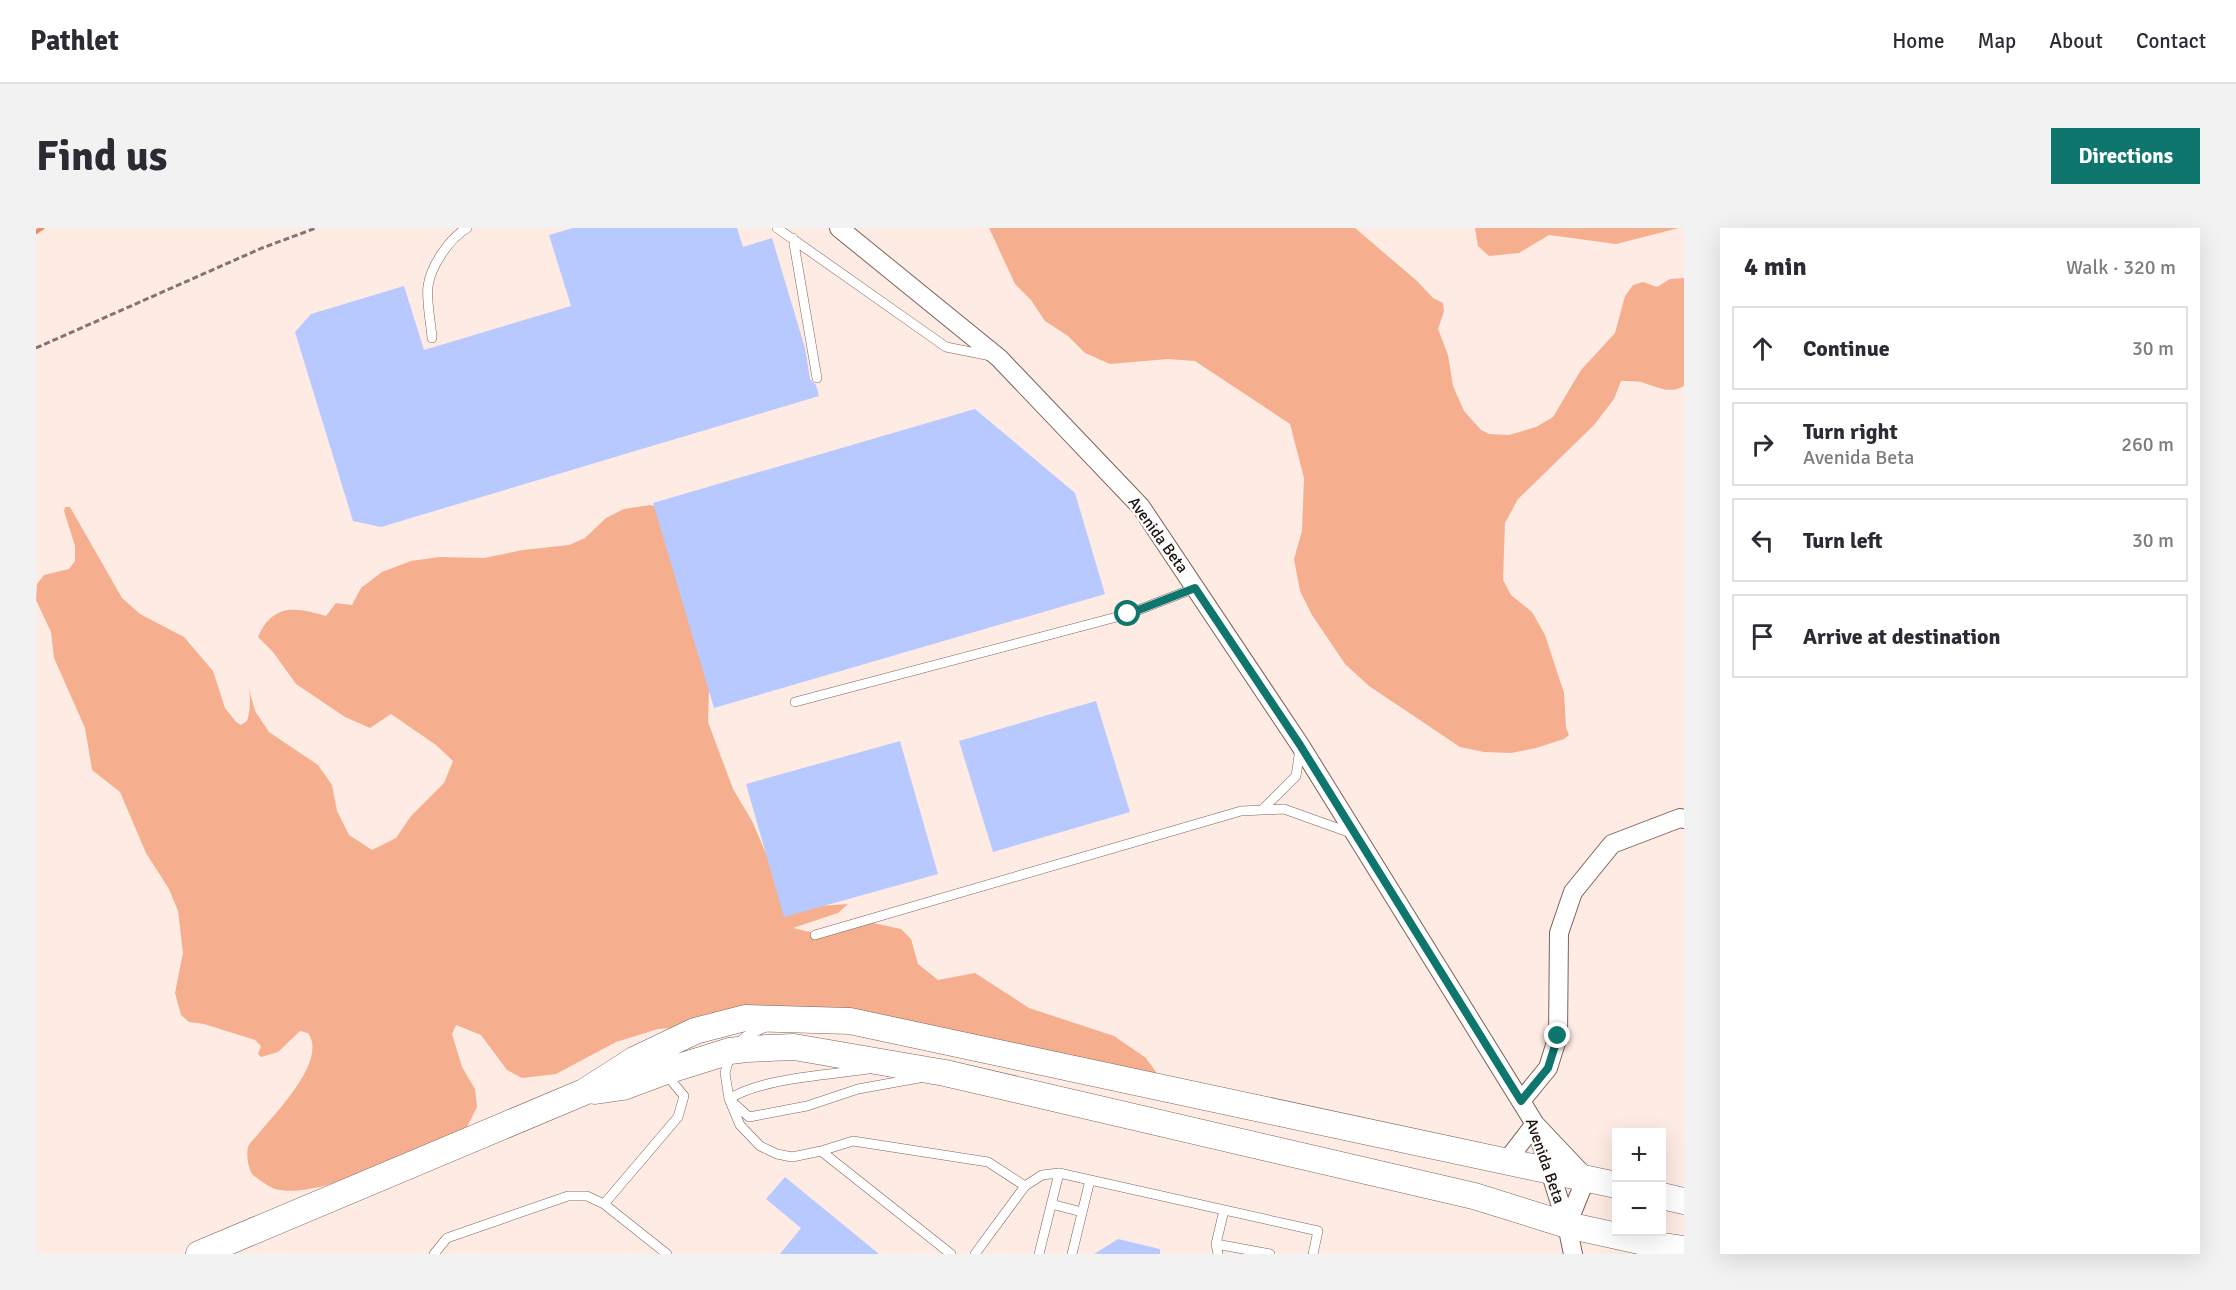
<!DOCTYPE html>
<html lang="en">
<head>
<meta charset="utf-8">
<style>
	:root { --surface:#fff; --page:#f2f2f3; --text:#2b2b33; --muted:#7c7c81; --line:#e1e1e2; --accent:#0f766e }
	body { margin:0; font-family:Signika,sans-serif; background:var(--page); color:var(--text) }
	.controls { position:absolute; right:18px; bottom:18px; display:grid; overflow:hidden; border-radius:0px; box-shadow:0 6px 24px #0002 }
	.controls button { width:54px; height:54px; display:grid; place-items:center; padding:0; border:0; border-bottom:2px solid var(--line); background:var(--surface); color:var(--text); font:30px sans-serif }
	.stop { position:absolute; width:18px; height:18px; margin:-14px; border:4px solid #0f766e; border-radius:50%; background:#fff }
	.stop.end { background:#0f766e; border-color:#fff; box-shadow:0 2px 6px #0008 }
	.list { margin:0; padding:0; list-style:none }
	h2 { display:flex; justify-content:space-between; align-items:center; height:78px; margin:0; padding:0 24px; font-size:26px }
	h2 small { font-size:20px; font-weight:400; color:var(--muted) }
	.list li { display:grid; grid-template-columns:39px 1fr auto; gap:18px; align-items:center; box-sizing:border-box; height:84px; margin:0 12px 12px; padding:0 12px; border:2px solid var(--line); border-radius:0px }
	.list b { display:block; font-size:22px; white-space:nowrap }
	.list p { margin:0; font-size:20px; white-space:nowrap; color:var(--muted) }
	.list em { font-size:20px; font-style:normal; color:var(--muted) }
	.icon { flex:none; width:33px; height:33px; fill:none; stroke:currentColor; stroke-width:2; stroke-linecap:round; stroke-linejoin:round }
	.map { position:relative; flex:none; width:1648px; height:1026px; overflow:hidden; border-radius:0px }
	header { display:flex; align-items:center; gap:36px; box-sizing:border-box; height:84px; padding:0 30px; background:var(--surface); border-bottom:2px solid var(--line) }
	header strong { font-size:28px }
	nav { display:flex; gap:33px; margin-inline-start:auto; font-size:21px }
	.intro { display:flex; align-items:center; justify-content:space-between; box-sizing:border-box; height:144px; padding:0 36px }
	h1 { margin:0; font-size:42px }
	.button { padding:15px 27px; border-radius:0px; background:var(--accent); color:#fff; font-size:21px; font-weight:700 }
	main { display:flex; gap:36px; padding:0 36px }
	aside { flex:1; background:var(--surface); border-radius:0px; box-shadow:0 6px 24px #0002 }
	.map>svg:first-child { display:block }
	.green { fill:#f6af8e }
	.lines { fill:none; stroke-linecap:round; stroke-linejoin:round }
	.stream { stroke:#eb8e61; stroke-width:4.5 }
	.building { fill:#b7c9fe }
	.lane-casing { stroke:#7e6357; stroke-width:10 }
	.street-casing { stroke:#7e6357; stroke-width:20 }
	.secondary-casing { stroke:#7e6357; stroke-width:27 }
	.path { stroke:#83746f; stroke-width:3; stroke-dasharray:6 3; stroke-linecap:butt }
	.lane { stroke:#fff; stroke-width:9 }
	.street { stroke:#fff; stroke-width:18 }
	.secondary { stroke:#fff; stroke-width:26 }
	.route { stroke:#0f766e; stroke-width:8 }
	.labels { text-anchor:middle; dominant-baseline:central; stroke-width:5; stroke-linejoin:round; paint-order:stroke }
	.street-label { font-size:16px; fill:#1c110d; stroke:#fdfdfd }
</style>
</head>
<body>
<header>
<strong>Pathlet</strong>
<nav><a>Home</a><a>Map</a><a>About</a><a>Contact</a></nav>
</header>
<div class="intro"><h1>Find us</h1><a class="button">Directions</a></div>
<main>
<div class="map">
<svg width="1648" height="1026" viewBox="0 0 1648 1026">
	<rect width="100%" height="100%" fill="#feebe3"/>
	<path class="green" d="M 953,0 L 1319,0 L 1381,53 L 1397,70 L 1407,75 L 1408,83 L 1402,101 L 1412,127 L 1417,158 L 1428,183 L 1445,202 L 1453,206 L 1473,207 L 1500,199 L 1517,189 L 1545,142 L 1579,105 L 1589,68 L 1597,57 L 1607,54 L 1621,59 L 1634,51 L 1648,50 L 1648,158 C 1632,167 1620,158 1605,154 C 1599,153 1592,153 1585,153 L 1578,171 L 1558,197 L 1482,271 L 1469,295 L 1467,352 L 1475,367 L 1496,384 L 1509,407 L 1528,465 L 1530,500 L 1533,507 L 1528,511 L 1500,520 L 1475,525 L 1448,524 L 1424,519 L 1333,458 L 1309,436 L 1276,387 L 1264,363 L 1258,331 L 1266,303 L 1268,250 L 1254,196 L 1159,133 L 1132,131 L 1074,136 L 1049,125 L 1032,108 L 1009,93 L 995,72 L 979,56 Z
		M 1439,0 L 1643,0 L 1580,16 L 1513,7 L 1483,25 L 1453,28 L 1442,18 Z
		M 614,277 L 632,282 L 674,436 L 672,494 L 697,561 L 716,593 L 744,658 L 768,679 L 812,676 L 802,685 L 757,700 L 774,704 L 832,694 L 865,701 L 875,711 L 882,736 L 902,752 L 939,745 L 993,780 L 1078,808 L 1110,830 L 1137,868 L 799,790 L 622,801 L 580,814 L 520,846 L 486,850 L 471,842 L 445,807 L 420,797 L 416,806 L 426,839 L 439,861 L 441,879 L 429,903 C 386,921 282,973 239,961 C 233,959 220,950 216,946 C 212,939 210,927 212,919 C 214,914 220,909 223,905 C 240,884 292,832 272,805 L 264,803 L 242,824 L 225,829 L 222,826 L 225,818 L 219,812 L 168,796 L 153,794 L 145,787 L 139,765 L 147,725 L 142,683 L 133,661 L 110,625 L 84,564 L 56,542 L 49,500 L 18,430 L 15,404 L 0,372 L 1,356 L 8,347 L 33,341 L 39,333 L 39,318 L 28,283 L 29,279 L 34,279 L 86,370 L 104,386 L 148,409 L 177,443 L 189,480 L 200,494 L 205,497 L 211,493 C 215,479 215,467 211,454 L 219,483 L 233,504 L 282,537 L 296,557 L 301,583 L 313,607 L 336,622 L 360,610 L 375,588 L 408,555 L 417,533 L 400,517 L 355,486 L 334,500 L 309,489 L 260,456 L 237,424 L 222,409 C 237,375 259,379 290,388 L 300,375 L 316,377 L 325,360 L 346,344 L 375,333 L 403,329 L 448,330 L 487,322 L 533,317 L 549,310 L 570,290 L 588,281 Z"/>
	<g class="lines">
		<path class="stream" d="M 0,4 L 6,0"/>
	</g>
	<path class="building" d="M 537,0 L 701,0 L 707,19 L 736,10 L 769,120 L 774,151 L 780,157 L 783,168 L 345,299 L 317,293 L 259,104 L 275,86 L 368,58 L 388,122 L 535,78 L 513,7 Z
		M 939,181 L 1039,265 L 1069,366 L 678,480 L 617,275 Z
		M 1060,473 L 1094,584 L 957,624 L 923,513 Z
		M 864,513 L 902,646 L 748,689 L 710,556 Z
		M 749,949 L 843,1026 L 744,1026 L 765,1000 L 730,971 Z
		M 1082,1011 L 1124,1021 L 1124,1026 L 1058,1026 Z"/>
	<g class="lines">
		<g class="lane-casing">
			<path id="lane" d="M 741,0 L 910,119 L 955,128
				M 757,10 L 781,150
				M 396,110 C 395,95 390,72 392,58 C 395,37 414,10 431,0
				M 759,474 L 1092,386 L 1159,360
				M 1226,582 L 1260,548 L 1264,521
				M 779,707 L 1205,583 L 1248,581 L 1315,605
				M 702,816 L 710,808 L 730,799
				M 694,827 L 689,845 L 693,871 L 713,889 L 771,878 L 822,861 L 883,850
				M 832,841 C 792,847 726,850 693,871 L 704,897 L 724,918 L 741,926 L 756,929 L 785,923 L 817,913 L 952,934 L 989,958
				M 785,923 L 915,1026
				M 568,976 L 642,889 L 648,868 L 629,845
				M 1015,976 L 1046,984
				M 1180,1016 L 1234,1026
				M 398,1026 L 411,1010 L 532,968 L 551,968 L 568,976 L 631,1026
				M 939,1026 L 989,958 L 1006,947 L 1023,945 L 1282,1003 L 1277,1026
				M 1003,1026 L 1023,945
				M 1036,1026 L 1054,952
				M 1182,1026 L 1180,1016 L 1188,982"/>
		</g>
		<g class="street-casing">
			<path id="street" d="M 803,0 L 963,130 L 1105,279 L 1264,517 L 1499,896 L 1531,997 L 1537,1026
				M 1485,873 L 1512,840 L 1522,808 L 1523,705 L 1537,664 L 1576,616 L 1644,590 L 1648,591
				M 1469,935 L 1499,896 L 1550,950 L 1531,997"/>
		</g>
		<g class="secondary-casing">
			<path id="secondary" d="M 559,863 L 587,859 L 627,844 L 694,823 L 711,821 L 758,819 L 909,845 L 1438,968 L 1531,997 L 1626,1018 L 1648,1021
				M 1626,968 L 1648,973
				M 163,1026 L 548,864 L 598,832 L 659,803 L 709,790 L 814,793 L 1580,957"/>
		</g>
		<path class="path" d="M 0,120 L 226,20 L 280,0"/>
		<use href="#lane" class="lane"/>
		<use href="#street" class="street"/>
		<use href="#secondary" class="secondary"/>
	</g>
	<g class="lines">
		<path class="route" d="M 1092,386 L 1159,360 L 1264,517 L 1485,873 L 1512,840 L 1522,808"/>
	</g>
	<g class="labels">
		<g class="street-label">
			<text transform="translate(1122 307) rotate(54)">Avenida Beta</text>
			<text transform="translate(1509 933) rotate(71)">Avenida Beta</text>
		</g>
	</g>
</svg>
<div class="controls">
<button>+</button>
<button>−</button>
</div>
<div class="stop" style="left:1092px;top:386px"></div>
<div class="stop end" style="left:1522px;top:808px"></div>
</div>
<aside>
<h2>4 min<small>Walk · 320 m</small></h2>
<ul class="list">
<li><svg class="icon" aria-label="ahead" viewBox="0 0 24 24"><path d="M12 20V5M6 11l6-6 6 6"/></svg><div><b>Continue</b></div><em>30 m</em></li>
<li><svg class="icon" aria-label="right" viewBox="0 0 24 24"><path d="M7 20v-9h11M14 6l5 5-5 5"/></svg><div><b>Turn right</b><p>Avenida Beta</p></div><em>260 m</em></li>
<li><svg class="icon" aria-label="left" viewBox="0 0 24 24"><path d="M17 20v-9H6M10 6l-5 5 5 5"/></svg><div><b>Turn left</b></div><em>30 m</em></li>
<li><svg class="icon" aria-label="arrive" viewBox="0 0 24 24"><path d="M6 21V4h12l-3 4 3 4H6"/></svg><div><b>Arrive at destination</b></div></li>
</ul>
</aside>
</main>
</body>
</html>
